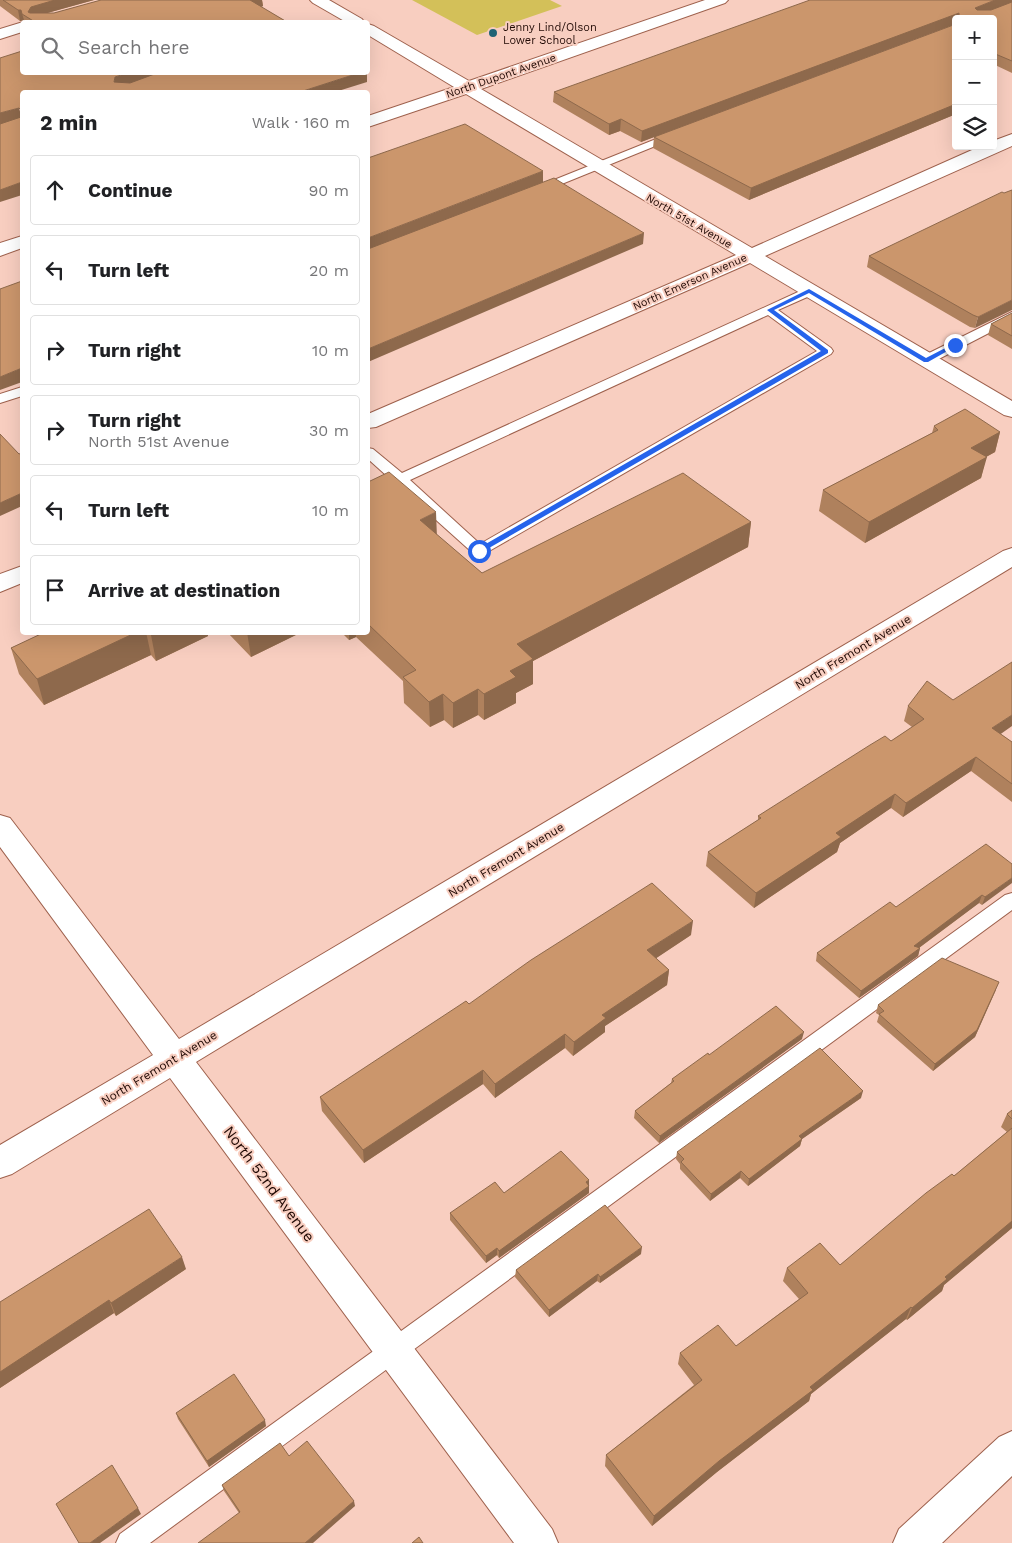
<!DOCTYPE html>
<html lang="en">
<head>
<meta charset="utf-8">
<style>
	:root { --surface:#fff; --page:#f2f2f2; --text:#202124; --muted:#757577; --line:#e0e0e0 }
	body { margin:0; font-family:"Work Sans",sans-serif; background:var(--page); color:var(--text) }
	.controls { position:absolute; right:15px; top:15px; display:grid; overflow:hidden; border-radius:5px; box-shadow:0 5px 20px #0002 }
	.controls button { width:45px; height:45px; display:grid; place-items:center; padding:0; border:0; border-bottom:1px solid var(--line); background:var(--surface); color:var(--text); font:25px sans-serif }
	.stop { position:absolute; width:15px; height:15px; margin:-11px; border:4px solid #2563eb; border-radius:50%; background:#fff }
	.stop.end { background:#2563eb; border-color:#fff; box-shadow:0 1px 5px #0008 }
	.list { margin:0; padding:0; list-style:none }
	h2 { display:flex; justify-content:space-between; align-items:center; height:65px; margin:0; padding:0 20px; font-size:21px }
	h2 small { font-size:16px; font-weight:400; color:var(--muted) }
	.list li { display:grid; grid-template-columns:32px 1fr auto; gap:15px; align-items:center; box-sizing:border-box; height:70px; margin:0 10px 10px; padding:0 10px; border:1px solid var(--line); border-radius:5px }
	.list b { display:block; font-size:19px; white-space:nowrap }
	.list p { margin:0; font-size:16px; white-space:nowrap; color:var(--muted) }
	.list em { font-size:16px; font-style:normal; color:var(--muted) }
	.icon { flex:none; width:28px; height:28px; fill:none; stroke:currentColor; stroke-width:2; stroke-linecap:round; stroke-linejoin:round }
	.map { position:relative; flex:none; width:1012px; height:1543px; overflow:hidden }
	.search { position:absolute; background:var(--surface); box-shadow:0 5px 20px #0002; left:20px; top:20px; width:350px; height:55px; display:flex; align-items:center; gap:12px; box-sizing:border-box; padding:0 18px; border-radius:5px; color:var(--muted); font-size:19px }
	.panel { position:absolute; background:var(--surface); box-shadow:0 5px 20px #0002; left:20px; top:90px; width:350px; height:545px; border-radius:5px }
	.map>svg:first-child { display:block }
	.green { fill:#d3c059 }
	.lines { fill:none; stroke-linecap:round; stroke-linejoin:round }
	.service-casing { stroke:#9e614d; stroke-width:2 }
	.minor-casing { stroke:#9e614d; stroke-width:2 }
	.service { fill:#fff; fill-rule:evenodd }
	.minor { fill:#fff; fill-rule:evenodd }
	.wall { fill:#af815d }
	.shaded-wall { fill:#8e694c }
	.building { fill:#cb966c; stroke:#8e694c }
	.route { fill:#2563eb }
	.poi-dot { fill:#1f6375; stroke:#f8cec0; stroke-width:2 }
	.labels { text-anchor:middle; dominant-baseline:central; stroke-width:4; stroke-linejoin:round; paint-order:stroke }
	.far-poi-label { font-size:11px; fill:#1f0803; stroke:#f8cec0; text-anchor:start }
	.far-street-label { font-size:11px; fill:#1f0803; stroke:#f8cec0 }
	.street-label { font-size:12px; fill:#1f0803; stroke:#f8cec0 }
	.near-street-label { font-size:15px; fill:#1f0803; stroke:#f8cec0 }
</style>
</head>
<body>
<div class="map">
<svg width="1012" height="1543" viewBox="0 0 1012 1543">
	<rect width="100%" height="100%" fill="#f8cec0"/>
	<path class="green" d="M 412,0 L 550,0 L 562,6 L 477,35 Z"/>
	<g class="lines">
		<g class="service-casing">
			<path id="service" d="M 676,131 L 680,132 L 682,134 L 680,136 L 542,192 L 538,194 L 532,190 L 534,188 Z
				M 809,287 L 815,291 L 814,294 L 778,310 L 831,348 L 833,351 L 831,354 L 484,554 L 474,554 L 368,459 L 368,448 L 373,449 L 402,473 ZM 768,315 L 817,351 L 480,544 L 410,480 Z
				M 1012,312 L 1012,321 L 931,363 L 926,364 L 919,360 L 921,357 Z
				M 22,387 L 22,396 L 0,403 L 0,394 Z
				M 1012,893 L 1012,910 L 150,1543 L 116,1543 L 120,1534 L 1005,895 Z"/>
		</g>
		<g class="minor-casing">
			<path id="minor" d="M 310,0 L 329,0 L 362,19 L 364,22 L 346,22 L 313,3 Z
				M 705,0 L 728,0 L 725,3 L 481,89 L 752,248 L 981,146 L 993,146 L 993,141 L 1012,134 L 1012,146 L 765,256 L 1012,401 L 1012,417 L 1004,415 L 750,263 L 376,427 L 368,428 L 368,414 L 736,255 L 466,94 L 368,127 L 368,116 L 454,87 L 368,35 L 368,24 L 374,26 L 469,81 Z
				M 23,22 L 22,32 L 0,39 L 0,29 Z
				M 22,236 L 22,248 L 0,256 L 0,243 Z
				M 1012,548 L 1012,567 L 196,1062 L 552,1529 L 558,1543 L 514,1543 L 170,1078 L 12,1174 L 0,1178 L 0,1145 L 153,1055 L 0,847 L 0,815 L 10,818 L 179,1039 L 1003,551 Z
				M 22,566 L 22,583 L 0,592 L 0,574 Z
				M 1012,1431 L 1012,1476 L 942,1543 L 893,1543 L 899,1529 L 999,1437 Z"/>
		</g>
		<use href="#service" class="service"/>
		<use href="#minor" class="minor"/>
	</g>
	<path class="wall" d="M 0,0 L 94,0 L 47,13 L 54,13 L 101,0 L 262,0 L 263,6 L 261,7 L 287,22 L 24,22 L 24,20 L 20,21 L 0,6 Z
		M 1012,0 L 1012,73 L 993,64 L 993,19 L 956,19 L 641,142 L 620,131 L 609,135 L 553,102 L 554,92 Z
		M 956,24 L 956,114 L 749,200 L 653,148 L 654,137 Z
		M 1012,190 L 975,328 L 970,327 L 867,267 L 869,256 Z
		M 1012,313 L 1012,349 L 988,335 L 991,324 Z
		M 934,426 L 1000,432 L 995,452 L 986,457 L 981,478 L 865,543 L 819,511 L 823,490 L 932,433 Z
		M 368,482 L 437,535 L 482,573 L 751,522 L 748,547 L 533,661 L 533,684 L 516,693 L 516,703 L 484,720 L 478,715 L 453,728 L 444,720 L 430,727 L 404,703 L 403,681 L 356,637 L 349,640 L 341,632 L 368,632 Z
		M 41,632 L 208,632 L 208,636 L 156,661 L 151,655 L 44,705 L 19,674 L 11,648 L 42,634 Z
		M 227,632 L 302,632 L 251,657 Z
		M 908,706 L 1000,734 L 1012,742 L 1012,802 L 971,771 L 903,817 L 891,808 L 840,843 L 837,852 L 754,908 L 706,866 L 708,852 L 758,820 L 758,816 L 891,741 L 912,727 L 904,721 Z
		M 1012,864 L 982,905 L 979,903 L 919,948 L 920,948 L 918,956 L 859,998 L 816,961 L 817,953 L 896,907 Z
		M 691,935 L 656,958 L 669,970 L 667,985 L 605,1026 L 605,1032 L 573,1056 L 565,1048 L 495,1098 L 483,1084 L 364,1163 L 322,1111 L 320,1097 L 469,1004 Z
		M 996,990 L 975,1037 L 933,1071 L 877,1022 L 879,1015 L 876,1013 L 878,1005 Z
		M 802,1039 L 659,1143 L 634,1118 L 635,1111 L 671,1083 L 672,1079 L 709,1055 Z
		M 861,1098 L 802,1139 L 800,1146 L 748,1186 L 740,1178 L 710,1201 L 680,1169 L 680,1164 L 676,1159 L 677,1152 Z
		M 1012,1110 L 1012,1228 L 944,1285 L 942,1291 L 907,1320 L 906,1319 L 811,1394 L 809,1401 L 717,1472 L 652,1526 L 605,1466 L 606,1455 L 694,1385 L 678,1364 L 680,1353 L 736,1346 L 799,1299 L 783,1281 L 787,1268 L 840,1265 L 954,1176 L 1007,1132 L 1001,1127 L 1007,1114 Z
		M 589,1180 L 589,1193 L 499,1258 L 497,1255 L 486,1263 L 450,1220 L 450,1213 L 504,1193 Z
		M 641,1254 L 600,1283 L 597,1281 L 549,1317 L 515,1277 L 516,1270 Z
		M 186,1269 L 116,1316 L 114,1313 L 0,1388 L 0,1302 Z
		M 176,1413 L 266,1426 L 209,1467 L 178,1419 Z
		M 289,1456 L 355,1506 L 239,1513 L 224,1491 L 222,1485 Z"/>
	<path class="shaded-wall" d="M 55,0 L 94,0 L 33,17 L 28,12 L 31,7 Z
		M 249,0 L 262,0 L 263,6 L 250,10 Z
		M 995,0 L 1012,0 L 1012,2 L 973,19 L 975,8 Z
		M 18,10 L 21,10 L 24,20 L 20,21 Z
		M 959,13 L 958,19 L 956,19 L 956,24 L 641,142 L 642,131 Z
		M 130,72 L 165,72 L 117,88 L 114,82 L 115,77 Z
		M 362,72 L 367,72 L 367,82 L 335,92 L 300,92 Z
		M 956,104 L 956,114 L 749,200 L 751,188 Z
		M 19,108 L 22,119 L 0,125 L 0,113 Z
		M 621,119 L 620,131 L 609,135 L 609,124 Z
		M 543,171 L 543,183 L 368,250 L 368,238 Z
		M 22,182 L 22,195 L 0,202 L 0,190 Z
		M 644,233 L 643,244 L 368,362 L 368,349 Z
		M 1012,300 L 1012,310 L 975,328 L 978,317 Z
		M 22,368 L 22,382 L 0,390 L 0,377 Z
		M 1000,432 L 995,452 L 966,468 L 971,448 Z
		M 987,457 L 981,478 L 865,543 L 869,522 Z
		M 22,493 L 22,506 L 0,516 L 0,503 Z
		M 436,512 L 437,538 L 420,520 Z
		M 751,522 L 748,547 L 533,661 L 533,684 L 516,693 L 516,703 L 484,720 L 484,694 L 510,671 L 517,644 Z
		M 137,632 L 146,632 L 151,655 L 44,705 L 37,679 Z
		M 156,632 L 208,632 L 208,636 L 156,661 L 151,635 Z
		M 247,632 L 302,632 L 251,657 Z
		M 349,632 L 356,632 L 356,637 L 349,640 Z
		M 478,689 L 478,715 L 453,728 L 453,703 Z
		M 443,694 L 444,720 L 430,727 L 429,702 Z
		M 1012,715 L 1012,726 L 988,743 L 992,728 Z
		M 976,757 L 971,771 L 903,817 L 906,803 Z
		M 895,794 L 891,808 L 840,843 L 837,852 L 754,908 L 756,893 L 836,833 Z
		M 1012,878 L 1012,883 L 982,905 L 985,897 Z
		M 982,895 L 979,903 L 912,953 L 914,946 Z
		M 693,921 L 691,935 L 646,965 L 647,950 Z
		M 920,948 L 918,956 L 859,998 L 861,991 Z
		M 669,970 L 667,985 L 605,1026 L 605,1032 L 573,1056 L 574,1042 L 602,1015 Z
		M 999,982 L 975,1037 L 933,1071 L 935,1064 Z
		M 804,1032 L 802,1039 L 659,1143 L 660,1136 Z
		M 565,1034 L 565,1048 L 495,1098 L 495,1084 Z
		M 483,1070 L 483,1084 L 364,1163 L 363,1150 Z
		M 863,1091 L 861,1098 L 802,1139 L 800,1146 L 748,1186 L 749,1179 L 799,1136 Z
		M 741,1171 L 740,1178 L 710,1201 L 711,1194 Z
		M 589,1180 L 589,1193 L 499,1258 L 499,1251 Z
		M 1012,1221 L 1012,1228 L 944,1285 L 942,1291 L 907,1320 L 912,1308 L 945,1277 Z
		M 642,1247 L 641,1254 L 600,1283 L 600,1277 Z
		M 497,1248 L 497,1255 L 486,1263 L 486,1256 Z
		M 182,1257 L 186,1269 L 116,1316 L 111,1303 Z
		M 598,1274 L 597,1281 L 549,1317 L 549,1310 Z
		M 109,1300 L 114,1313 L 0,1388 L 0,1372 Z
		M 911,1307 L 906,1319 L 811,1394 L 809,1401 L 717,1472 L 652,1526 L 654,1516 L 719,1461 L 810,1387 Z
		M 265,1420 L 266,1426 L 209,1467 L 207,1461 Z
		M 354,1501 L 355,1506 L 313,1543 L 305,1543 Z
		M 138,1508 L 141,1514 L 100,1543 L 90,1543 Z"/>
	<path class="building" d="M 3,0 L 55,0 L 31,7 L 28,12 L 30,13 L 54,13 L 101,0 L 250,0 L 287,22 L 35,22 L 22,14 L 21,10 L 18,10 Z
		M 810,0 L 995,0 L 975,8 L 977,10 L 991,10 L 1012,2 L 1012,61 L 993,53 L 993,19 L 959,19 L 959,13 L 642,131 L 621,119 L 609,124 L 554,92 Z
		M 956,24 L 956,104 L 751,188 L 654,137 Z
		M 22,51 L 22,72 L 130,72 L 115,77 L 114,82 L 130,83 L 160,72 L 362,72 L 300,92 L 22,92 L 22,182 L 0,190 L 0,124 L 21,117 L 21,110 L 19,108 L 0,113 L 0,58 Z
		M 465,124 L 543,171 L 368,238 L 368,158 Z
		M 554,178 L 644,233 L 368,349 L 368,249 Z
		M 1012,190 L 1012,300 L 978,317 L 973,315 L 869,256 L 1002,192 L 1004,193 Z
		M 22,281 L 22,368 L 0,377 L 0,289 Z
		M 1012,313 L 1012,336 L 991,324 Z
		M 965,409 L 1000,432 L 971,448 L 987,457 L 869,522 L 823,490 L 938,430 L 934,426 Z
		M 0,434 L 19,454 L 22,453 L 22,493 L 0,503 Z
		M 389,472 L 436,512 L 420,520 L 482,573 L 683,473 L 751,522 L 517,644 L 533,659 L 510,671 L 516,677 L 484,694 L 478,689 L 453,703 L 443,694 L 429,702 L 403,677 L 416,670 L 368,624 L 368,482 Z
		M 137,632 L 37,679 L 11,648 L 45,632 Z
		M 149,632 L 156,632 L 151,635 Z
		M 1012,662 L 1012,715 L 992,728 L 1012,742 L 1012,784 L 976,757 L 906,803 L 895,794 L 836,833 L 841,837 L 756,893 L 708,852 L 761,818 L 758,816 L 870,745 L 885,736 L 891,741 L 924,719 L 908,706 L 927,681 L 953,700 Z
		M 986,844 L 1012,864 L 1012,878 L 985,897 L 982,895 L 914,946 L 920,948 L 861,991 L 817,953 L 890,902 L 896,907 Z
		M 652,883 L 693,921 L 647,950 L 669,970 L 602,1015 L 606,1018 L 574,1042 L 565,1034 L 495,1084 L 483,1070 L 363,1150 L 320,1097 L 466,1001 L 469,1004 L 531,960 Z
		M 942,958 L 999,982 L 977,1030 L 935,1064 L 879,1014 L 884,1011 L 878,1005 Z
		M 776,1006 L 804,1032 L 660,1136 L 635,1111 L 674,1081 L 672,1079 L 708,1053 L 709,1055 Z
		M 820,1048 L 863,1091 L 799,1136 L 802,1139 L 749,1179 L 741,1171 L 711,1194 L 681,1162 L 684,1159 L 677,1152 Z
		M 1012,1110 L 1012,1119 L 1007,1114 Z
		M 1012,1128 L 1012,1221 L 945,1277 L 947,1279 L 912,1308 L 911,1307 L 810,1387 L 813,1390 L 719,1461 L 654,1516 L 606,1455 L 702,1380 L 680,1353 L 718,1325 L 736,1346 L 808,1293 L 787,1268 L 820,1243 L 840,1265 L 926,1193 L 952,1174 L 954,1176 Z
		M 561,1151 L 589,1180 L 586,1182 L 589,1186 L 499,1251 L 497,1248 L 486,1256 L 450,1213 L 495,1182 L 504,1193 Z
		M 605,1205 L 642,1247 L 600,1277 L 598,1274 L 549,1310 L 516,1270 Z
		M 149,1209 L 182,1257 L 111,1303 L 109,1300 L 0,1372 L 0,1302 Z
		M 234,1374 L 265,1420 L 207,1461 L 176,1413 Z
		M 307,1441 L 354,1501 L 305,1543 L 198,1543 L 240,1512 L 222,1485 L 280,1443 L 289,1456 Z
		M 112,1465 L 138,1508 L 90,1543 L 79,1543 L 56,1504 Z
		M 419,1537 L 423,1543 L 412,1543 Z"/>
	<path class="route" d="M 809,289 L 926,358 L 953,344 L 958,345 L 928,362 L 924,362 L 809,293 L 774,310 L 828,350 L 828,353 L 482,552 L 477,552 L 477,549 L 821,351 L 767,310 Z"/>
	<circle class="poi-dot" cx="493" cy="33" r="5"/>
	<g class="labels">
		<g class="far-poi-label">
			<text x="503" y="27">Jenny Lind/Olson<tspan x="503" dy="13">Lower School</tspan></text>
		</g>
		<g class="far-street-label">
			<text transform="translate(501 76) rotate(-19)">North Dupont Avenue</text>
			<text transform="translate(689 221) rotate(30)">North 51st Avenue</text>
			<text transform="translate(690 282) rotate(-24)">North Emerson Avenue</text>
		</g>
		<g class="street-label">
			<text transform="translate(853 652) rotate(-31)">North Fremont Avenue</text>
			<text transform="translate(506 860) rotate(-31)">North Fremont Avenue</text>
			<text transform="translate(159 1068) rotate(-31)">North Fremont Avenue</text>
		</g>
		<g class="near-street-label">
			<text transform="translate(269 1184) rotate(53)">North 52nd Avenue</text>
		</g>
	</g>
</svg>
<div class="controls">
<button>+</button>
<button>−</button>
<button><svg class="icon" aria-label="layers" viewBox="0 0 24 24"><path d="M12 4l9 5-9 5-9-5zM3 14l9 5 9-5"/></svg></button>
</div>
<div class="stop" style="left:479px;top:551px"></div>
<div class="stop end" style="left:955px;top:345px"></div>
<div class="search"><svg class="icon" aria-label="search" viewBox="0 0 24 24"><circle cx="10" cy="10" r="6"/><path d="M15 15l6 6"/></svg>Search here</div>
<section class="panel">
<h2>2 min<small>Walk · 160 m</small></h2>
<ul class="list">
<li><svg class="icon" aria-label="ahead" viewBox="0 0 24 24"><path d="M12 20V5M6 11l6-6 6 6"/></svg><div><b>Continue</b></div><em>90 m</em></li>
<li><svg class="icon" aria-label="left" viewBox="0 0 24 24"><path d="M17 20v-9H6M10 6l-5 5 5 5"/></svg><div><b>Turn left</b></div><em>20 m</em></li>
<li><svg class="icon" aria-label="right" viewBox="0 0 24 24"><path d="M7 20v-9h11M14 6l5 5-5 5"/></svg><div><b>Turn right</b></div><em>10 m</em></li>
<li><svg class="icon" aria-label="right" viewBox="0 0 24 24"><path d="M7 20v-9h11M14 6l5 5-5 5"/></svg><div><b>Turn right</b><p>North 51st Avenue</p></div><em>30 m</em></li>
<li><svg class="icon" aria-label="left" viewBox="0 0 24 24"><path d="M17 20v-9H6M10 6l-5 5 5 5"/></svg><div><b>Turn left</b></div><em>10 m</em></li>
<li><svg class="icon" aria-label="arrive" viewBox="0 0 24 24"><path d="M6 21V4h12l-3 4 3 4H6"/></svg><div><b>Arrive at destination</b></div></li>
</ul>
</section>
</div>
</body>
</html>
